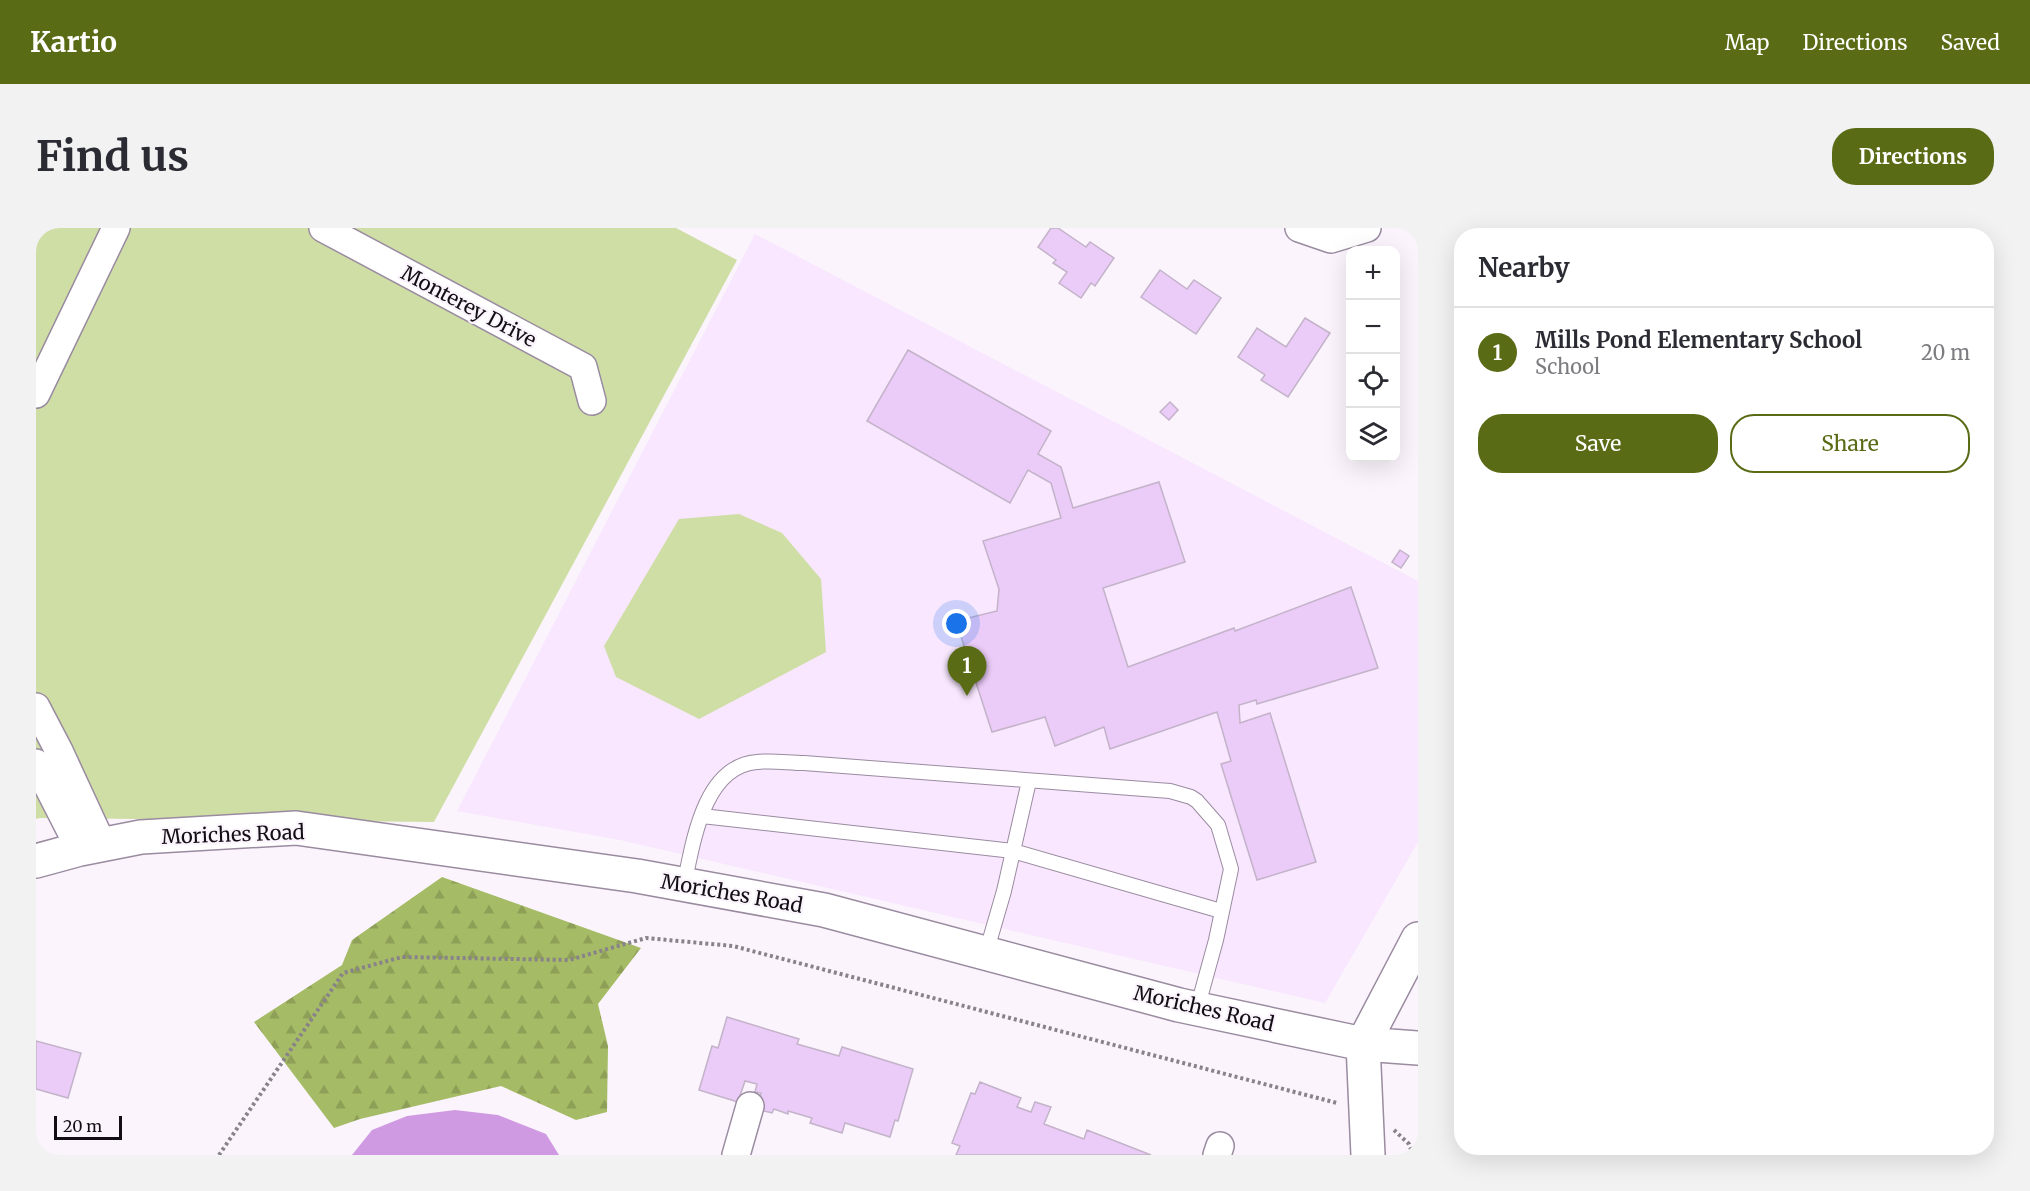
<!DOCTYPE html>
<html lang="en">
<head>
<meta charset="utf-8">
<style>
	:root { --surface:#fff; --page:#f2f2f3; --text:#2b2b33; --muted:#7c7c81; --line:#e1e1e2; --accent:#5a6b16 }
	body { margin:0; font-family:Merriweather,serif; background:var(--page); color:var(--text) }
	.controls { position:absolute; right:18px; top:18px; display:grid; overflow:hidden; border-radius:12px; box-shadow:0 6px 24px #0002 }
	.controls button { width:54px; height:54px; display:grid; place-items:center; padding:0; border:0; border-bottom:2px solid var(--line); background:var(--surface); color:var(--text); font:30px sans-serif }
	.scale { position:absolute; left:18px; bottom:15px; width:68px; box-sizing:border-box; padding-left:6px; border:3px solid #130e15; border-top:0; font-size:16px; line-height:21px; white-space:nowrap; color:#130e15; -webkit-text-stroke:4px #fbf4fd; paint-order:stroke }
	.you { position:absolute; left:921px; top:396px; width:21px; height:21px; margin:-15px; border:4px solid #fff; border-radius:50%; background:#1a73e8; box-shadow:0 0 0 9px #1a73e833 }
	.badge { display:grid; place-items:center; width:39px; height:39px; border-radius:50%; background:var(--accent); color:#fff; font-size:20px; font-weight:700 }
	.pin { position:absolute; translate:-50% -50px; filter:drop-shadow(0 2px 3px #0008) }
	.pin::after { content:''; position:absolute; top:32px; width:21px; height:18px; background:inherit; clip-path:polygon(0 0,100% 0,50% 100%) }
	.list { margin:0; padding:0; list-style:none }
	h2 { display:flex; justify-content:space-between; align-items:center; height:78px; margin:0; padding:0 24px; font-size:26px }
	h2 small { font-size:20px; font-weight:400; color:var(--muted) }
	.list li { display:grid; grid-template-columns:39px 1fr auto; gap:18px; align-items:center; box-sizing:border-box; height:90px; padding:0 24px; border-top:2px solid var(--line) }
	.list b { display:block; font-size:22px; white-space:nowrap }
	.list p { margin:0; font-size:20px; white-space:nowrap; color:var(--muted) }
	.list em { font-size:20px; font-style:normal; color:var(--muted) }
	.actions { display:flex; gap:12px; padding:18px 24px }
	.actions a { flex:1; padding:14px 0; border:2px solid var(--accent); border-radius:24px; text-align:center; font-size:21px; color:var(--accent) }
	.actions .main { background:var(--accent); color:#fff }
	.icon { flex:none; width:33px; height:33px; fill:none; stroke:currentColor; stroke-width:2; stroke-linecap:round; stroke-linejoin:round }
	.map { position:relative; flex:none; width:1382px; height:927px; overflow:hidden; border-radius:24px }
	header { display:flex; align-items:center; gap:36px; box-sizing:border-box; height:84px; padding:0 30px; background:var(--accent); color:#fff }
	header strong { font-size:28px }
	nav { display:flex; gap:33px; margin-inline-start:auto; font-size:21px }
	.intro { display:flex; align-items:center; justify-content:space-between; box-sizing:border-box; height:144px; padding:0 36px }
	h1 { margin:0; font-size:42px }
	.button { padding:15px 27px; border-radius:24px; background:var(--accent); color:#fff; font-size:21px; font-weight:700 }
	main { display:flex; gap:36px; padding:0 36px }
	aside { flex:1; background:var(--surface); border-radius:24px; box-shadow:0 6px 24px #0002 }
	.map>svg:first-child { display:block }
	.built { fill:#f8e7fe }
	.green { fill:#cedea5 }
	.forest { fill:url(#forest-firs) }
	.water { fill:#cf9ae2 }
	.building { fill:#ebcbf7; stroke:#c3b3c9; stroke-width:1.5 }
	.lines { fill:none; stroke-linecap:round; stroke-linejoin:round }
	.lane-casing { stroke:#9a8ba0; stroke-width:16 }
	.street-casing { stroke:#9a8ba0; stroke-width:30 }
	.secondary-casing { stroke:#9a8ba0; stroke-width:36 }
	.path { stroke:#88828a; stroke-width:4; stroke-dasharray:3 3; stroke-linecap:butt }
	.lane { stroke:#fff; stroke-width:14 }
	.street { stroke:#fff; stroke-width:27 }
	.secondary { stroke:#fff; stroke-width:33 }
	.labels { text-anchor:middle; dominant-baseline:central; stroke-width:4.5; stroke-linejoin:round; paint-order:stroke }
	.street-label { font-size:20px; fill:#130e15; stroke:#fbf4fd }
</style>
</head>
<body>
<header>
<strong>Kartio</strong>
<nav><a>Map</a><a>Directions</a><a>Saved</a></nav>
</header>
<div class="intro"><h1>Find us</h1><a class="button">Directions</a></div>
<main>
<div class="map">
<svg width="1382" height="927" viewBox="0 0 1382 927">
	<defs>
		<pattern id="forest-firs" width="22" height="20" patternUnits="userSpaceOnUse" patternTransform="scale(1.5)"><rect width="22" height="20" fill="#a6bb65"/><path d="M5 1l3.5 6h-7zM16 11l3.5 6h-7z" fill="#8ea057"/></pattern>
	</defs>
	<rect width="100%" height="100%" fill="#fbf4fd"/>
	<path class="built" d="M 719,6 L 1382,353 L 1382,614 L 1289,775 L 584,612 L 421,583 Z"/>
	<path class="green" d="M 0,0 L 640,0 L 701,32 L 398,594 L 4,590 L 0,591 Z
		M 703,286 L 746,305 L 785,351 L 790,424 L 663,491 L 580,449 L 568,418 L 643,291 Z"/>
	<path class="forest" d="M 406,649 L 605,720 L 562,776 L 572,818 L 571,884 L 540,892 L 465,858 L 324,891 L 298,900 L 218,794 L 306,737 L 316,712 Z"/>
	<path class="water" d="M 419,882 L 462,887 L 510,906 L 523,927 L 316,927 L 336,902 L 371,888 Z"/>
	<path class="building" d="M 1015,0 L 1022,0 L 1050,19 L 1054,14 L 1078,30 L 1059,58 L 1055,55 L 1045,70 L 1023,55 L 1031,44 L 1017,35 L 1020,32 L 1002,19 Z
		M 1124,42 L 1151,61 L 1158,52 L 1185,70 L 1160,106 L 1105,69 Z
		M 1269,90 L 1294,105 L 1252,169 L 1225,152 L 1229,147 L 1202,129 L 1221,100 L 1250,119 Z
		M 872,122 L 1015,203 L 1002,226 L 1025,239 L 1037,280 L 1123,254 L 1149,334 L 1067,360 L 1092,439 L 1198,400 L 1199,403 L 1315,359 L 1342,440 L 1221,476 L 1220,472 L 1203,477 L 1204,495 L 1234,485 L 1280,634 L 1221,652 L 1185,536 L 1195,533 L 1181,484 L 1074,521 L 1068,499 L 1019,518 L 1009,489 L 956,504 L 920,393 L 961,383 L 963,361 L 947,313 L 1025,290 L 1015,255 L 992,242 L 974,275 L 831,193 Z
		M 1134,174 L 1142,182 L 1133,192 L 1124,184 Z
		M 1364,322 L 1373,328 L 1365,340 L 1356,334 Z
		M 691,789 L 763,811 L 761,816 L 803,828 L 806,819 L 877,841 L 862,893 L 859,892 L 854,909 L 809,895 L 806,905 L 774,895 L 776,890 L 752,883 L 752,886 L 738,881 L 736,885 L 720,881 L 725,865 L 719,864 L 721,856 L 709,853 L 702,874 L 663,862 L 676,818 L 682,820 Z
		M 0,813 L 45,825 L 32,870 L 0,861 Z
		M 944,854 L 985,870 L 981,879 L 995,884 L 999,874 L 1015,879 L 1008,896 L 1048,911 L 1051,902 L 1115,927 L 920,927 L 924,918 L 916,915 L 935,865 L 939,866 Z"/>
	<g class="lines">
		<g class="lane-casing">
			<path id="lane" d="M 666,588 L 977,623 L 1185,683
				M 648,657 C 657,616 667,538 721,534 C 736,532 753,535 768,535 L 1134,563 L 1155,569 L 1161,573 L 1182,597 L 1195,641 L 1180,712 L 1161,781
				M 950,725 L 968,663 L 993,553"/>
		</g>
		<g class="street-casing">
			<path id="street" d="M 287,0 L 547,139 L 556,173
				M 1263,0 L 1295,11 L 1331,0
				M 0,166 L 80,0
				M 0,479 L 23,523 L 66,616
				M 0,535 L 44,621
				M 700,927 L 714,878
				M 1181,927 L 1184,918"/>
		</g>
		<g class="secondary-casing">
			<path id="secondary" d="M 0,633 L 44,621 L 105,609 L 260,600 L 601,648 L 788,682 L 1143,777 L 1327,816 L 1382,820
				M 1332,927 L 1327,816 L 1382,711"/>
		</g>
		<path class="path" d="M 1358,902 L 1373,916 L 1377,927
			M 183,927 L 307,745 L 366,729 L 533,732 L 610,710 L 697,718 L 1301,875"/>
		<use href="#lane" class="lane"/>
		<use href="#street" class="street"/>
		<use href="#secondary" class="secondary"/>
	</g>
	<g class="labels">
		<g class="street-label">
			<text transform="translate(433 78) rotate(28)">Monterey Drive</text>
			<text transform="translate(197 606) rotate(-2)">Moriches Road</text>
			<text transform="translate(696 665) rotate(10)">Moriches Road</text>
			<text transform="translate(1168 780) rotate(13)">Moriches Road</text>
		</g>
	</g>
</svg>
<div class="controls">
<button>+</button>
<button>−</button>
<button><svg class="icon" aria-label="locate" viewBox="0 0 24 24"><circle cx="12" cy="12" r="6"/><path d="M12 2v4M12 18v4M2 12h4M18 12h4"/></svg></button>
<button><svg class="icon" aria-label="layers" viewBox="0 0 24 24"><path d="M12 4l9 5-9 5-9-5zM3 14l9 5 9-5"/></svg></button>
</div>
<div class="scale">20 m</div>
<div class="you"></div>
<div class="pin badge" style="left:931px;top:468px">1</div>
</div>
<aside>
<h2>Nearby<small></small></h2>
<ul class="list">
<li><span class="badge">1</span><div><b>Mills Pond Elementary School</b><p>School</p></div><em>20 m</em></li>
</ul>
<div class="actions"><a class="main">Save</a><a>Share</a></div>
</aside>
</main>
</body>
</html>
